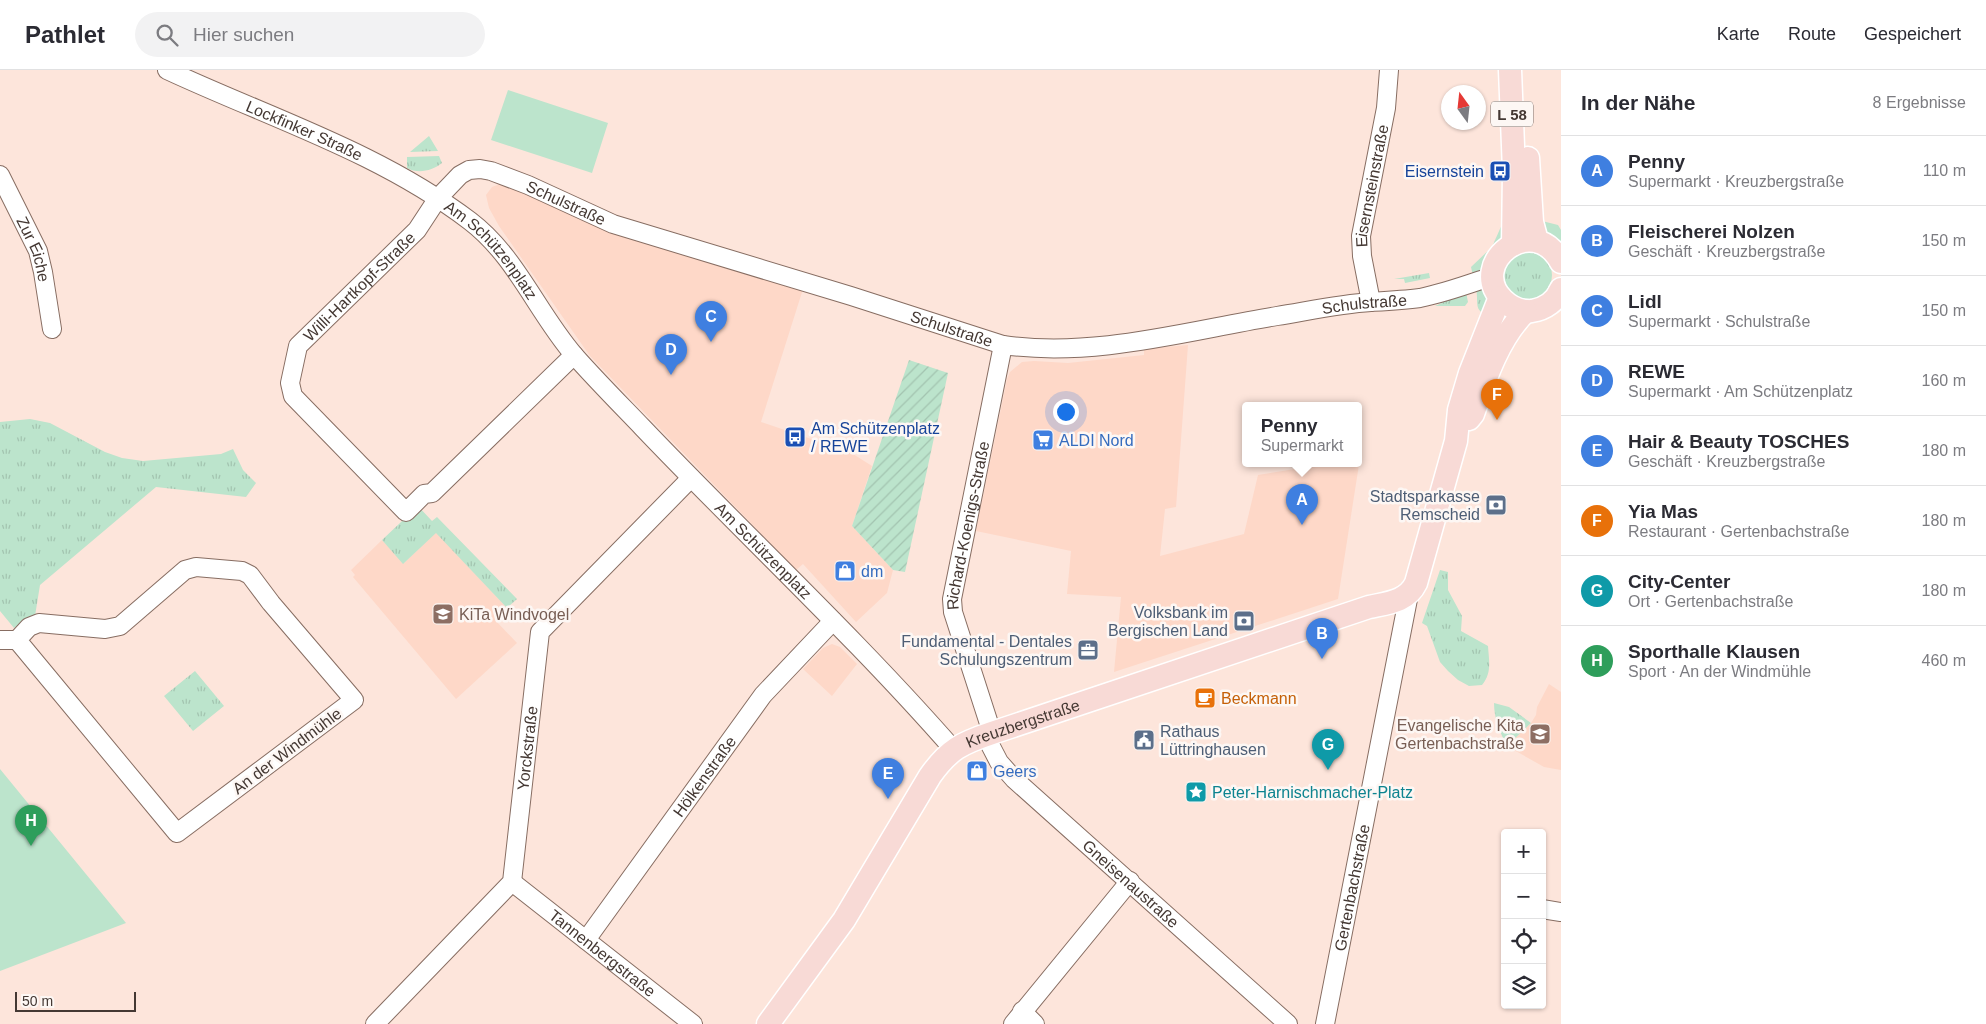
<!DOCTYPE html>
<html lang="de">
<head>
<meta charset="utf-8">
<style>
	:root { --surface:#fff; --page:#f2f2f3; --text:#2b2b33; --muted:#7c7c81; --line:#e1e1e2; --accent:#556916 }
	body { margin:0; font-family:Arial,sans-serif; background:var(--page); color:var(--text) }
	.controls { position:absolute; right:15px; bottom:15px; display:grid; overflow:hidden; border-radius:5px; box-shadow:0 1px 4px #0004 }
	.controls button { width:45px; height:45px; display:grid; place-items:center; padding:0; border:0; border-bottom:1px solid var(--line); background:var(--surface); color:var(--text); font:25px sans-serif }
	.compass { position:absolute; left:1441px; top:15px; width:45px; height:45px; border-radius:50%; background:var(--surface); box-shadow:0 1px 4px #0004; rotate:345deg }
	.scale { position:absolute; left:15px; bottom:12px; width:121px; box-sizing:border-box; padding-left:5px; border:2px solid #443833; border-top:0; font-size:14px; line-height:18px; white-space:nowrap; color:#443833; -webkit-text-stroke:4px #fdf7f4; paint-order:stroke }
	.you { position:absolute; left:1065px; top:341px; width:18px; height:18px; margin:-12px; border:4px solid #fff; border-radius:50%; background:#1a73e8; box-shadow:0 0 0 8px #1a73e833 }
	.badge { display:grid; place-items:center; width:32px; height:32px; border-radius:50%; background:var(--accent); color:#fff; font-size:16px; font-weight:700 }
	.pin { position:absolute; translate:-50% -41px; filter:drop-shadow(0 1px 2px #0008) }
	.pin::after { content:''; position:absolute; top:26px; width:18px; height:15px; background:inherit; clip-path:polygon(0 0,100% 0,50% 100%) }
	.popup { position:absolute; left:1242px; top:332px; width:120px; height:65px; box-sizing:border-box; display:grid; place-content:center; border-radius:5px; background:var(--surface); filter:drop-shadow(0 1px 4px #0005); font-size:16px; white-space:nowrap; color:var(--muted) }
	.popup b { font-size:19px; color:var(--text) }
	.popup::after { content:''; position:absolute; left:50%; top:100%; margin-left:-10px; border:10px solid transparent; border-top-color:var(--surface) }
	.list { margin:0; padding:0; list-style:none }
	h2 { display:flex; justify-content:space-between; align-items:center; height:65px; margin:0; padding:0 20px; font-size:21px }
	h2 small { font-size:16px; font-weight:400; color:var(--muted) }
	.list li { display:grid; grid-template-columns:32px 1fr auto; gap:15px; align-items:center; box-sizing:border-box; height:70px; padding:0 20px; border-top:1px solid var(--line) }
	.list b { display:block; font-size:19px; white-space:nowrap }
	.list p { margin:0; font-size:16px; white-space:nowrap; color:var(--muted) }
	.list em { font-size:16px; font-style:normal; color:var(--muted) }
	.icon { flex:none; width:28px; height:28px; fill:none; stroke:currentColor; stroke-width:2; stroke-linecap:round; stroke-linejoin:round }
	.map { position:relative; flex:none; width:1561px; height:954px; overflow:hidden }
	header { display:flex; align-items:center; gap:30px; box-sizing:border-box; height:70px; padding:0 25px; background:var(--surface); border-bottom:1px solid var(--line) }
	header strong { font-size:24px }
	nav { display:flex; gap:28px; margin-inline-start:auto; font-size:18px }
	.search { width:350px; height:45px; background:var(--page); display:flex; align-items:center; gap:12px; box-sizing:border-box; padding:0 18px; border-radius:28px; color:var(--muted); font-size:19px }
	main { display:flex }
	aside { flex:1; background:var(--surface) }
	.map>svg:first-child { display:block }
	.built { fill:#fed8c8 }
	.grass { fill:url(#grass-tufts) }
	.garden { fill:url(#garden-furrows) }
	.pitch { fill:#bce4cc }
	.lines { fill:none; stroke-linecap:round; stroke-linejoin:round }
	.minor-casing { stroke:#876d62; stroke-width:20 }
	.major-casing { stroke:#fff; stroke-width:25 }
	.minor { stroke:#fff; stroke-width:18 }
	.major { stroke:#f8dad6; stroke-width:22 }
	.labels { text-anchor:middle; dominant-baseline:central; stroke-width:5; stroke-linejoin:round; paint-order:stroke }
	.shield { fill:#fdf7f4; stroke:#7c716d; stroke-width:1 }
	.shield-label { font-size:15px; font-weight:bold; fill:#443833 }
	.street-label { font-size:16px; fill:#443833; stroke:#fdf7f4 }
	.transit-label { font-size:16px; fill:#164399; stroke:#fdf7f4; text-anchor:end }
	.shop-label { font-size:16px; fill:#366cbe; stroke:#fdf7f4; text-anchor:start }
	.service-label { font-size:16px; fill:#4e5e75; stroke:#fdf7f4; text-anchor:end }
	.education-label { font-size:16px; fill:#785e54; stroke:#fdf7f4; text-anchor:start }
	.food-label { font-size:16px; fill:#c56008; stroke:#fdf7f4; text-anchor:start }
	.culture-label { font-size:16px; fill:#0d838f; stroke:#fdf7f4; text-anchor:start }
</style>
</head>
<body>
<header>
<strong>Pathlet</strong>
<div class="search"><svg class="icon" aria-label="search" viewBox="0 0 24 24"><circle cx="10" cy="10" r="6"/><path d="M15 15l6 6"/></svg>Hier suchen</div>
<nav><a>Karte</a><a>Route</a><a>Gespeichert</a></nav>
</header>
<main>
<div class="map">
<svg width="1561" height="954" viewBox="0 0 1561 954">
	<defs>
		<pattern id="grass-tufts" width="24" height="20" patternUnits="userSpaceOnUse" patternTransform="scale(1.25)"><rect width="24" height="20" fill="#bce4cc"/><path d="M3 7l-1-3M5 7V3M7 7l1-3M15 17l-1-3M17 17v-4M19 17l1-3" fill="none" stroke="#a3c4b0"/></pattern>
		<pattern id="garden-furrows" width="10" height="10" patternUnits="userSpaceOnUse" patternTransform="scale(1.25)"><rect width="10" height="10" fill="#bce4cc"/><path d="M-1 1l2-2M0 10L10 0M9 11l2-2" fill="none" stroke="#a3c4b0"/></pattern>
	</defs>
	<rect width="100%" height="100%" fill="#fde5db"/>
	<path class="built" d="M 500,114 L 803,219 L 761,352 L 829,375 L 831,370 L 872,396 L 852,456 L 893,500 L 887,523 L 856,552 L 803,494 L 796,500 L 590,286 L 499,156 L 489,138 L 486,125 L 492,117 Z
		M 1188,275 L 1176,437 L 1165,439 L 1160,486 L 1244,464 L 1258,405 L 1326,394 L 1358,394 L 1360,388 L 1338,529 L 1114,602 L 1121,527 L 1067,524 L 1071,481 L 976,461 L 1007,309 L 1010,302 L 1022,292 L 1034,291 L 1068,293 L 1144,285 L 1144,279 Z
		M 436,462 L 507,538 L 495,550 L 517,573 L 456,629 L 353,507 L 355,505 L 351,500 L 382,470 L 404,493 Z
		M 832,574 L 840,577 L 857,594 L 832,626 L 803,599 L 823,578 Z
		M 1549,614 L 1561,622 L 1561,700 L 1544,697 L 1507,676 L 1531,653 L 1536,645 L 1537,637 Z"/>
	<path class="grass" d="M 429,66 L 438,81 L 410,82 Z
		M 439,86 L 442,93 C 432,101 418,104 407,98 L 407,87 Z
		M 1538,150 L 1558,155 L 1561,160 L 1561,178 L 1549,167 Z
		M 1503,152 L 1510,156 L 1487,194 L 1473,206 L 1471,197 L 1492,177 Z
		M1504 205a24 24 0 1 1 48 0a24 24 0 1 1-48 0Z
		M 1429,203 L 1430,208 L 1405,213 L 1404,209 L 1394,209 Z
		M 1486,217 L 1490,225 L 1488,245 C 1473,241 1479,232 1476,219 Z
		M 1466,222 L 1468,232 L 1465,236 L 1435,236 Z
		M 30,349 L 50,353 L 105,382 L 122,388 L 143,391 L 221,384 L 233,379 L 243,400 L 256,413 L 246,427 L 156,417 L 40,515 L 35,546 L 24,550 L 14,558 L 0,541 L 0,352 Z
		M 418,436 L 432,451 L 437,447 L 517,529 L 507,538 L 436,463 L 403,494 L 382,470 Z
		M 1440,500 L 1448,502 L 1448,520 L 1462,546 L 1461,561 L 1488,576 C 1489,591 1492,603 1482,615 L 1469,616 L 1458,610 L 1448,601 L 1440,592 L 1427,556 L 1422,553 Z
		M 195,601 L 224,636 L 193,661 L 164,626 Z
		M 1494,633 L 1509,637 L 1531,653 L 1507,676 C 1500,662 1494,649 1494,633 Z"/>
	<path class="garden" d="M 909,290 L 948,303 L 905,502 L 893,500 L 852,456 Z"/>
	<path class="pitch" d="M 508,20 L 608,53 L 592,103 L 491,70 Z
		M 0,699 L 126,853 L 0,901 Z"/>
	<g class="lines">
		<g class="minor-casing">
			<g id="minor">
				<path id="s1" d="M 167,0 C 270,48 379,82 470,151 C 516,186 537,242 574,285 C 596,310 620,334 643,358 C 746,466 855,567 953,679"/>
				<path id="s2" d="M 0,105 L 38,181 L 43,202 L 52,259"/>
				<path id="s3" d="M 1371,232 L 1362,186 L 1361,166 L 1386,38 L 1389,0"/>
				<path id="s4" d="M 574,285 L 432,423 L 424,424 L 406,442 L 293,326 L 290,313 L 298,276 L 417,160 L 438,128 L 460,105 L 469,100 L 480,99 L 491,101 L 528,115 L 613,154 L 851,226 L 1003,275 C 1095,288 1186,261 1277,246 C 1308,241 1340,234 1371,232 C 1387,231 1404,230 1420,228 C 1445,223 1469,214 1493,206"/>
				<path d="M 0,570 L 17,570 L 29,557 L 39,553 L 105,559 L 120,556 L 185,500 L 196,497 L 242,501 L 250,505 L 271,533 L 354,630 L 177,763 L 17,570"/>
				<path id="s5" d="M 992,663 L 953,542 L 952,529 L 1003,275"/>
				<path id="s6" d="M 985,665 L 999,692 L 1014,709 L 1288,954"/>
				<path id="s7" d="M 512,812 L 693,954"/>
				<path d="M 1542,839 L 1561,842"/>
				<path id="s8" d="M 586,870 L 763,625 L 833,551"/>
				<path d="M 1022,941 L 1035,954"/>
				<path id="s9" d="M 375,954 L 512,812 L 540,562 L 691,408"/>
				<path d="M 1013,954 L 1130,811"/>
				<path id="s10" d="M 1325,954 L 1409,524"/>
			</g>
		</g>
		<g class="major-casing">
			<g id="major">
				<path d="M 1510,0 L 1514,101 L 1513,174"/>
				<path d="M 1528,88 L 1532,152 L 1537,171"/>
				<path d="M 1561,192 C 1533,140 1466,194 1503,230 C 1511,238 1521,242 1532,241 C 1545,239 1556,231 1561,219"/>
				<path d="M 1469,349 L 1473,344 C 1485,309 1499,267 1526,241"/>
				<path id="s11" d="M 768,954 L 844,850 L 930,706 C 949,679 962,673 992,663 L 1369,537 C 1387,533 1407,532 1416,513 L 1456,371 L 1459,340 L 1470,303 L 1500,227"/>
			</g>
		</g>
		<use href="#minor" class="minor"/>
		<use href="#major" class="major"/>
	</g>
	<defs>
		<g id="bus-square" transform="scale(1.125)"><rect x="-9" y="-9" width="18" height="18" rx="4" fill="#1a4fb4" stroke="#fdf7f4"/><path d="M-5-6H5V4H4V6H2V4H-2V6H-4V4H-5ZM-3.5-4V0h7V-4ZM-3.5 1.2v1.5H-2V1.2ZM2 1.2v1.5H3.5V1.2Z" fill="#fff"/></g>
		<g id="supermarket-square" transform="scale(1.125)"><rect x="-9" y="-9" width="18" height="18" rx="4" fill="#3f7fe0" stroke="#fdf7f4"/><path d="M-6-5.5h2.5l.6 2H6L4.5 2H-2.5L-4.4-4H-6ZM-1.5 3.2a1.3 1.3 0 1 0 .1 0ZM3 3.2a1.3 1.3 0 1 0 .1 0Z" fill="#fff"/></g>
		<g id="bank-square" transform="scale(1.125)"><rect x="-9" y="-9" width="18" height="18" rx="4" fill="#5c6f8a" stroke="#fdf7f4"/><path d="M-6-4H6V4H-6ZM0-2.3a2.3 2.3 0 1 0 0 4.6a2.3 2.3 0 1 0 0-4.6Z" fill="#fff"/></g>
		<g id="shop-square" transform="scale(1.125)"><rect x="-9" y="-9" width="18" height="18" rx="4" fill="#3f7fe0" stroke="#fdf7f4"/><path d="M-5-2.5h2.3a2.7 3.5 0 0 1 5.4 0H5L5.5 6h-11ZM-1.5-2.5h3a1.5 2.3 0 0 0-3 0Z" fill="#fff"/></g>
		<g id="school-square" transform="scale(1.125)"><rect x="-9" y="-9" width="18" height="18" rx="4" fill="#8d6e63" stroke="#fdf7f4"/><path d="M0-5L7-2L0 1L-7-2ZM-4 1L0 2.5L4 1V4Q0 6-4 4Z" fill="#fff"/></g>
		<g id="office-square" transform="scale(1.125)"><rect x="-9" y="-9" width="18" height="18" rx="4" fill="#5c6f8a" stroke="#fdf7f4"/><path d="M-6-3h4V-5.5h4V-3h4V5H-6ZM-1-4.5V-3h2v-1.5ZM-6 0V1H6V0Z" fill="#fff"/></g>
		<g id="cafe-square" transform="scale(1.125)"><rect x="-9" y="-9" width="18" height="18" rx="4" fill="#e8710a" stroke="#fdf7f4"/><path d="M-5.5-4.5H6V0H3Q3 3.5 0 3.5H-2.5Q-5.5 3.5-5.5 0ZM3-3.2v2h1.7v-2ZM-6 4.5H4V6H-6Z" fill="#fff"/></g>
		<g id="civic-square" transform="scale(1.125)"><rect x="-9" y="-9" width="18" height="18" rx="4" fill="#5c6f8a" stroke="#fdf7f4"/><path d="M-.6-6.5H3V-4.5H.6V-3L4-1V1h2V6H-6V1h2V-1L-.6-3ZM-1.2 2.5V6h2.4V2.5Z" fill="#fff"/></g>
		<g id="sight-square" transform="scale(1.125)"><rect x="-9" y="-9" width="18" height="18" rx="4" fill="#0f9aa8" stroke="#fdf7f4"/><path d="M0-6L1.8-2.2L6-1.7L2.9 1.2L3.7 5.4L0 3.3L-3.7 5.4L-2.9 1.2L-6-1.7L-1.8-2.2Z" fill="#fff"/></g>
	</defs>
	<g fill-rule="evenodd">
		<use href="#bus-square" x="1500" y="101"/>
		<use href="#bus-square" x="795" y="367"/>
		<use href="#supermarket-square" x="1043" y="370"/>
		<use href="#bank-square" x="1496" y="435"/>
		<use href="#shop-square" x="845" y="501"/>
		<use href="#school-square" x="443" y="544"/>
		<use href="#bank-square" x="1244" y="551"/>
		<use href="#office-square" x="1088" y="580"/>
		<use href="#cafe-square" x="1205" y="628"/>
		<use href="#school-square" x="1540" y="664"/>
		<use href="#civic-square" x="1144" y="670"/>
		<use href="#shop-square" x="977" y="701"/>
		<use href="#sight-square" x="1196" y="722"/>
	</g>
	<g class="labels">
		<rect class="shield" x="1491" y="31.5" width="42" height="25" rx="4"/>
		<g class="shield-label">
			<text x="1512" y="44">L 58</text>
		</g>
		<g class="street-label">
			<text stroke="none"><textPath href="#s1" startOffset="150">Lockfinker Straße</textPath></text>
			<text stroke="none"><textPath href="#s3" startOffset="118">Eisernsteinstraße</textPath></text>
			<text stroke="none"><textPath href="#s4" startOffset="795">Schulstraße</textPath></text>
			<text stroke="none"><textPath href="#s2" startOffset="82">Zur Eiche</textPath></text>
			<text stroke="none"><textPath href="#s1" startOffset="375">Am Schützenplatz</textPath></text>
			<text stroke="none"><textPath href="#s4" startOffset="530">Willi-Hartkopf-Straße</textPath></text>
			<text stroke="none"><textPath href="#s4" startOffset="1620">Schulstraße</textPath></text>
			<text stroke="none"><textPath href="#s4" startOffset="1201">Schulstraße</textPath></text>
			<text stroke="none"><textPath href="#s5" startOffset="215">Richard-Koenigs-Straße</textPath></text>
			<text stroke="none"><textPath href="#s1" startOffset="782">Am Schützenplatz</textPath></text>
			<text stroke="none"><textPath href="#s11" startOffset="406">Kreuzbergstraße</textPath></text>
			<text stroke="none"><textPath href="#s9" startOffset="332">Yorckstraße</textPath></text>
			<text transform="translate(287 681) rotate(-37)">An der Windmühle</text>
			<text stroke="none"><textPath href="#s8" startOffset="202">Hölkenstraße</textPath></text>
			<text stroke="none"><textPath href="#s6" startOffset="210">Gneisenaustraße</textPath></text>
			<text stroke="none"><textPath href="#s10" startOffset="139">Gertenbachstraße</textPath></text>
			<text stroke="none"><textPath href="#s7" startOffset="115">Tannenbergstraße</textPath></text>
		</g>
		<g class="transit-label">
			<text x="1484" y="101">Eisernstein</text>
			<text x="811" y="358" text-anchor="start">Am Schützenplatz<tspan x="811" dy="18">/ REWE</tspan></text>
		</g>
		<g class="shop-label">
			<text x="1059" y="370">ALDI Nord</text>
			<text x="861" y="501">dm</text>
			<text x="993" y="701">Geers</text>
		</g>
		<g class="service-label">
			<text x="1480" y="426">Stadtsparkasse<tspan x="1480" dy="18">Remscheid</tspan></text>
			<text x="1228" y="542">Volksbank im<tspan x="1228" dy="18">Bergischen Land</tspan></text>
			<text x="1072" y="571">Fundamental - Dentales<tspan x="1072" dy="18">Schulungszentrum</tspan></text>
			<text x="1160" y="661" text-anchor="start">Rathaus<tspan x="1160" dy="18">Lüttringhausen</tspan></text>
		</g>
		<g class="education-label">
			<text x="459" y="544">KiTa Windvogel</text>
			<text x="1524" y="655" text-anchor="end">Evangelische Kita<tspan x="1524" dy="18">Gertenbachstraße</tspan></text>
		</g>
		<g class="food-label">
			<text x="1221" y="628">Beckmann</text>
		</g>
		<g class="culture-label">
			<text x="1212" y="722">Peter-Harnischmacher-Platz</text>
		</g>
	</g>
</svg>
<div class="controls">
<button>+</button>
<button>−</button>
<button><svg class="icon" aria-label="locate" viewBox="0 0 24 24"><circle cx="12" cy="12" r="6"/><path d="M12 2v4M12 18v4M2 12h4M18 12h4"/></svg></button>
<button><svg class="icon" aria-label="layers" viewBox="0 0 24 24"><path d="M12 4l9 5-9 5-9-5zM3 14l9 5 9-5"/></svg></button>
</div>
<svg class="compass" viewBox="-18 -18 36 36"><path d="M0-13l5 13h-10z" fill="#e53935"/><path d="M0 13l5-13h-10z" fill="#7c7c81"/></svg>
<div class="scale">50 m</div>
<div class="you"></div>
<div class="pin badge" style="left:1302px;top:455px;background:#3f7fe0">A</div>
<div class="popup"><b>Penny</b>Supermarkt</div>
<div class="pin badge" style="left:1322px;top:589px;background:#3f7fe0">B</div>
<div class="pin badge" style="left:711px;top:272px;background:#3f7fe0">C</div>
<div class="pin badge" style="left:671px;top:305px;background:#3f7fe0">D</div>
<div class="pin badge" style="left:888px;top:729px;background:#3f7fe0">E</div>
<div class="pin badge" style="left:1497px;top:350px;background:#e8710a">F</div>
<div class="pin badge" style="left:1328px;top:700px;background:#0f9aa8">G</div>
<div class="pin badge" style="left:31px;top:776px;background:#2e9e5b">H</div>
</div>
<aside>
<h2>In der Nähe<small>8 Ergebnisse</small></h2>
<ul class="list">
<li><span class="badge" style="background:#3f7fe0">A</span><div><b>Penny</b><p>Supermarkt · Kreuzbergstraße</p></div><em>110 m</em></li>
<li><span class="badge" style="background:#3f7fe0">B</span><div><b>Fleischerei Nolzen</b><p>Geschäft · Kreuzbergstraße</p></div><em>150 m</em></li>
<li><span class="badge" style="background:#3f7fe0">C</span><div><b>Lidl</b><p>Supermarkt · Schulstraße</p></div><em>150 m</em></li>
<li><span class="badge" style="background:#3f7fe0">D</span><div><b>REWE</b><p>Supermarkt · Am Schützenplatz</p></div><em>160 m</em></li>
<li><span class="badge" style="background:#3f7fe0">E</span><div><b>Hair &amp; Beauty TOSCHES</b><p>Geschäft · Kreuzbergstraße</p></div><em>180 m</em></li>
<li><span class="badge" style="background:#e8710a">F</span><div><b>Yia Mas</b><p>Restaurant · Gertenbachstraße</p></div><em>180 m</em></li>
<li><span class="badge" style="background:#0f9aa8">G</span><div><b>City-Center</b><p>Ort · Gertenbachstraße</p></div><em>180 m</em></li>
<li><span class="badge" style="background:#2e9e5b">H</span><div><b>Sporthalle Klausen</b><p>Sport · An der Windmühle</p></div><em>460 m</em></li>
</ul>
</aside>
</main>
</body>
</html>
